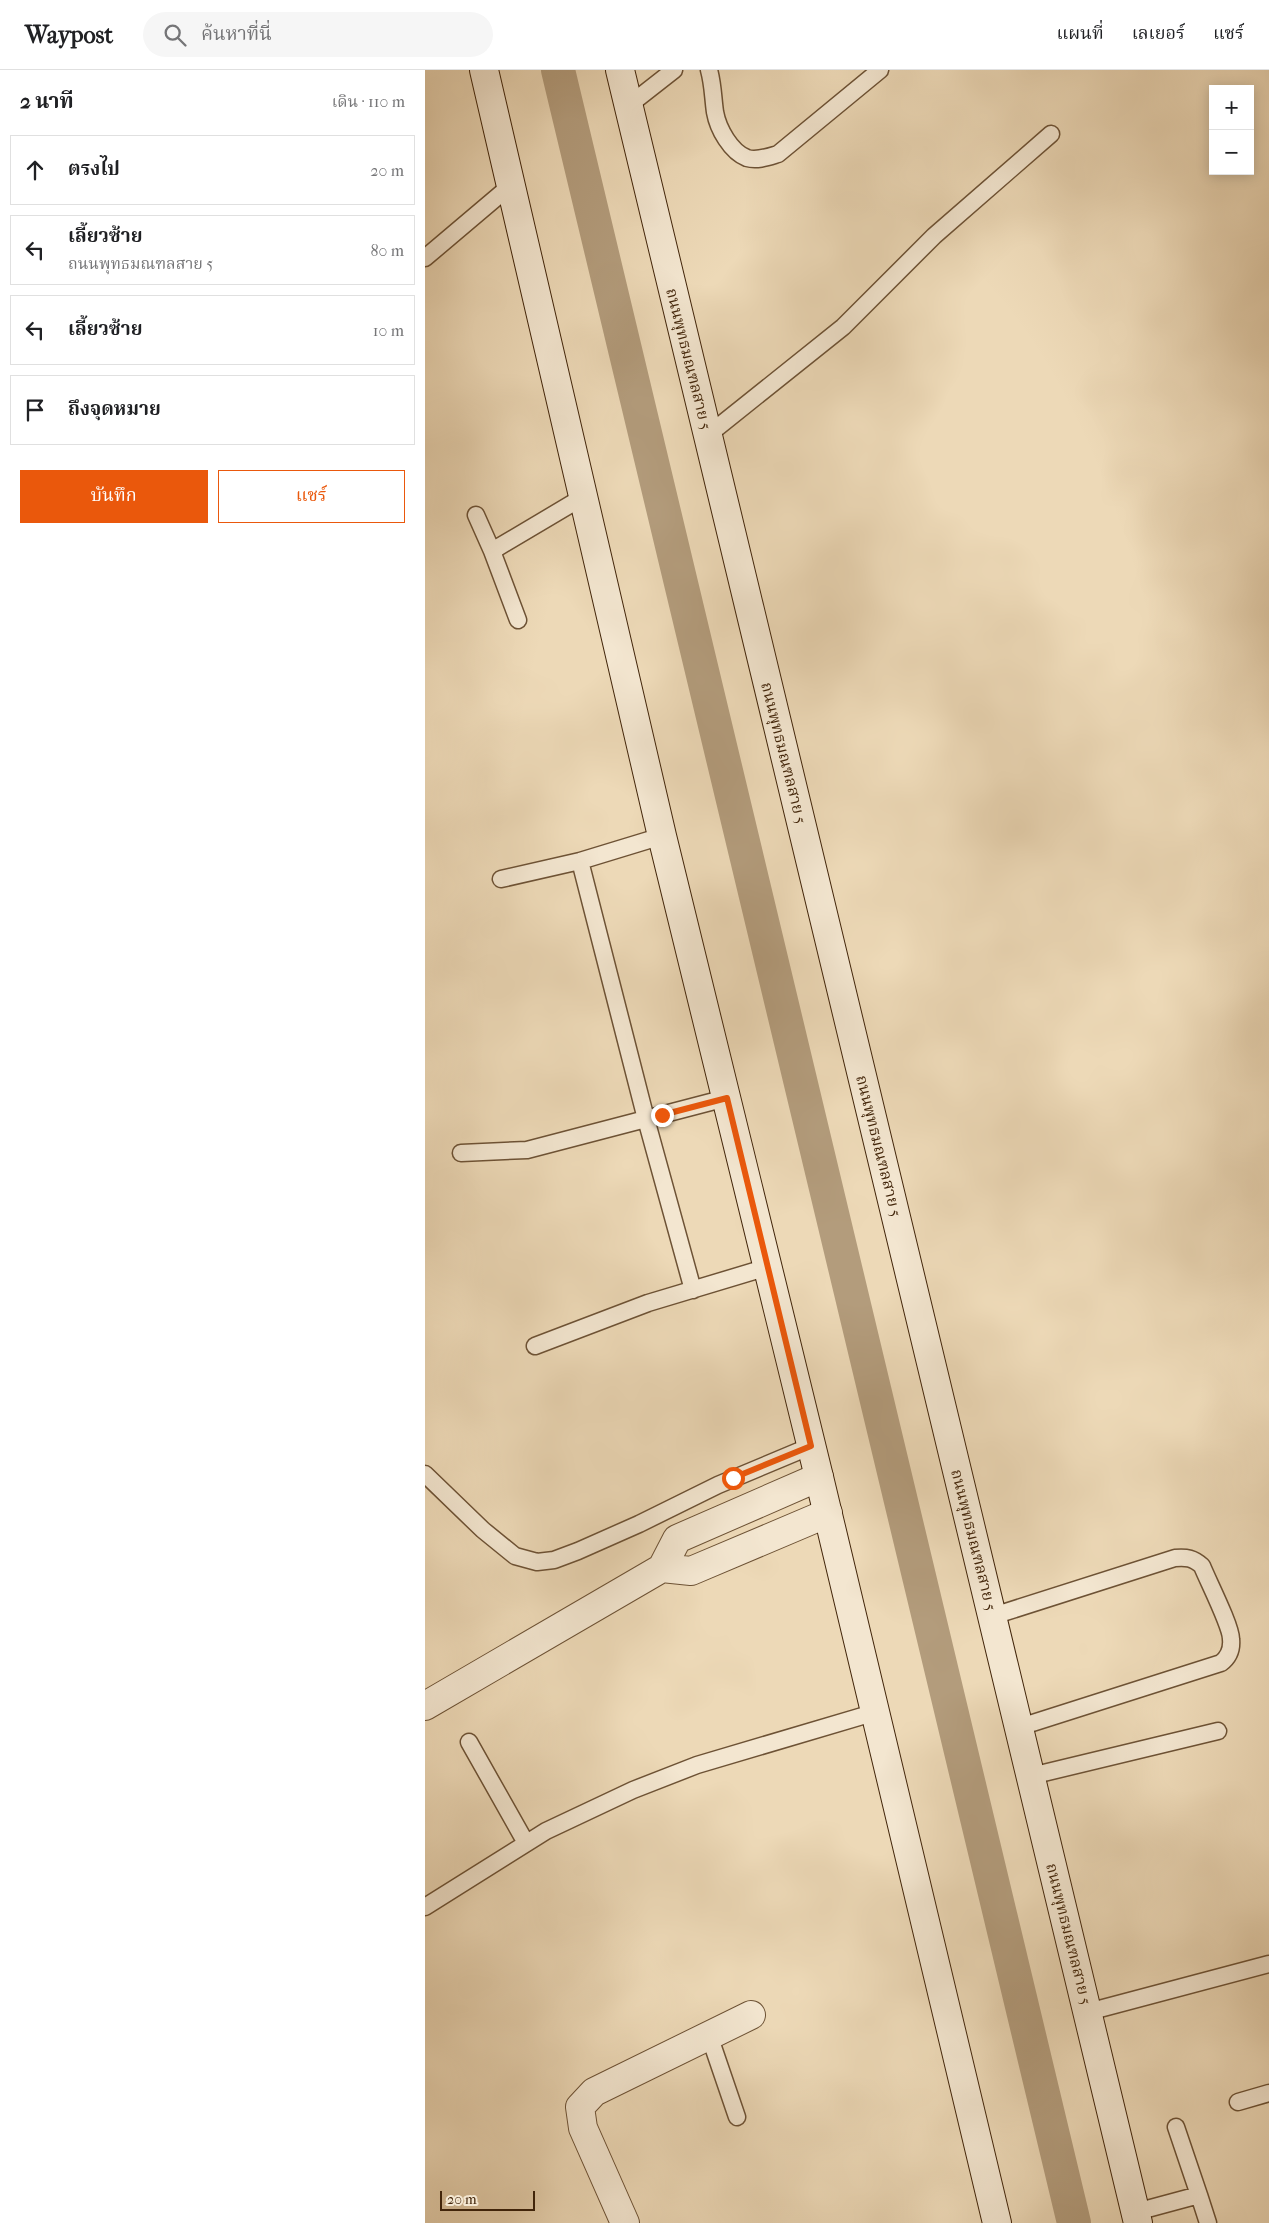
<!DOCTYPE html>
<html lang="th">
<head>
<meta charset="utf-8">
<style>
	:root { --surface:#fff; --page:#f6f6f6; --text:#202124; --muted:#757577; --line:#e0e0e0; --accent:#ea580c }
	body { margin:0; font-family:"IM FELL French Canon","Noto Serif Thai",serif; background:var(--page); color:var(--text) }
	.controls { position:absolute; right:15px; top:15px; display:grid; overflow:hidden; border-radius:0px; box-shadow:0 2px 12px #0003 }
	.controls button { width:45px; height:45px; display:grid; place-items:center; padding:0; border:0; border-bottom:1px solid var(--line); background:var(--surface); color:var(--text); font:25px sans-serif }
	.scale { position:absolute; left:15px; bottom:12px; width:95px; box-sizing:border-box; padding-left:5px; border:2px solid #42250a; border-top:0; font-size:14px; line-height:18px; white-space:nowrap; color:#42250a; -webkit-text-stroke:4px #f3e6d0; paint-order:stroke }
	.stop { position:absolute; width:15px; height:15px; margin:-11px; border:4px solid #ea580c; border-radius:50%; background:#fff }
	.stop.end { background:#ea580c; border-color:#fff; box-shadow:0 1px 5px #0008 }
	.list { margin:0; padding:0; list-style:none }
	h2 { display:flex; justify-content:space-between; align-items:center; height:65px; margin:0; padding:0 20px; font-size:21px }
	h2 small { font-size:16px; font-weight:400; color:var(--muted) }
	.list li { display:grid; grid-template-columns:32px 1fr auto; gap:15px; align-items:center; box-sizing:border-box; height:70px; margin:0 10px 10px; padding:0 10px; border:1px solid var(--line); border-radius:0px }
	.list b { display:block; font-size:19px; white-space:nowrap }
	.list p { margin:0; font-size:16px; white-space:nowrap; color:var(--muted) }
	.list em { font-size:16px; font-style:normal; color:var(--muted) }
	.actions { display:flex; gap:10px; padding:15px 20px }
	.actions a { flex:1; padding:11px 0; border:1px solid var(--accent); border-radius:0px; text-align:center; font-size:18px; color:var(--accent) }
	.actions .main { background:var(--accent); color:#fff }
	.icon { flex:none; width:28px; height:28px; fill:none; stroke:currentColor; stroke-width:2; stroke-linecap:round; stroke-linejoin:round }
	.map { position:relative; flex:none; width:844px; height:2153px; overflow:hidden }
	header { display:flex; align-items:center; gap:30px; box-sizing:border-box; height:70px; padding:0 25px; background:var(--surface); border-bottom:1px solid var(--line) }
	header strong { font-size:24px }
	nav { display:flex; gap:28px; margin-inline-start:auto; font-size:18px }
	.search { width:350px; height:45px; background:var(--page); display:flex; align-items:center; gap:12px; box-sizing:border-box; padding:0 18px; border-radius:28px; color:var(--muted); font-size:19px }
	main { display:flex }
	aside { flex:1; background:var(--surface) }
	.map>svg:first-child { display:block }
	.lines { fill:none; stroke-linecap:round; stroke-linejoin:round }
	.canal { stroke:#b39c7c; stroke-width:34 }
	.lane-casing { stroke:#6d5235; stroke-width:19 }
	.street-casing { stroke:#6d5235; stroke-width:30 }
	.secondary-casing { stroke:#42250a; stroke-width:30 }
	.lane { stroke:#f3e6d0; stroke-width:16 }
	.street { stroke:#f3e6d0; stroke-width:28 }
	.secondary { stroke:#f3e6d0; stroke-width:28 }
	.route { stroke:#ea580c; stroke-width:6 }
	.labels { text-anchor:middle; dominant-baseline:central; stroke-width:4; stroke-linejoin:round; paint-order:stroke }
	.street-label { font-size:16px; fill:#42250a; stroke:#f3e6d0 }
</style>
</head>
<body>
<header>
<strong>Waypost</strong>
<div class="search"><svg class="icon" aria-label="search" viewBox="0 0 24 24"><circle cx="10" cy="10" r="6"/><path d="M15 15l6 6"/></svg>ค้นหาที่นี่</div>
<nav><a>แผนที่</a><a>เลเยอร์</a><a>แชร์</a></nav>
</header>
<main>
<aside>
<h2>2 นาที<small>เดิน · 110 m</small></h2>
<ul class="list">
<li><svg class="icon" aria-label="ahead" viewBox="0 0 24 24"><path d="M12 20V5M6 11l6-6 6 6"/></svg><div><b>ตรงไป</b></div><em>20 m</em></li>
<li><svg class="icon" aria-label="left" viewBox="0 0 24 24"><path d="M17 20v-9H6M10 6l-5 5 5 5"/></svg><div><b>เลี้ยวซ้าย</b><p>ถนนพุทธมณฑลสาย 5</p></div><em>80 m</em></li>
<li><svg class="icon" aria-label="left" viewBox="0 0 24 24"><path d="M17 20v-9H6M10 6l-5 5 5 5"/></svg><div><b>เลี้ยวซ้าย</b></div><em>10 m</em></li>
<li><svg class="icon" aria-label="arrive" viewBox="0 0 24 24"><path d="M6 21V4h12l-3 4 3 4H6"/></svg><div><b>ถึงจุดหมาย</b></div></li>
</ul>
<div class="actions"><a class="main">บันทึก</a><a>แชร์</a></div>
</aside>
<div class="map">
<svg width="844" height="2153" viewBox="0 0 844 2153">
	<rect width="100%" height="100%" fill="#edd9b7"/>
	<filter id="stains"><feTurbulence type="fractalNoise" baseFrequency=".004" numOctaves="4"/><feColorMatrix values="0 0 0 0 .2 0 0 0 0 .09 0 0 0 0 .02 0 0 0 .5 -.17"/></filter>
	<radialGradient id="worn" r=".72"><stop offset=".6" stop-color="#630" stop-opacity="0"/><stop offset="1" stop-color="#630" stop-opacity=".3"/></radialGradient>
	<g class="lines">
		<path class="canal" d="M 133,0 L 649,2153"/>
		<g class="lane-casing">
			<path id="lane" d="M 284,0 C 288,14 288,28 290,42 C 293,59 306,82 322,88 C 332,91 343,87 353,84 L 455,0
				M 203,36 L 249,0
				M 0,188 L 85,116
				M 283,365 L 418,257 L 509,166 L 626,64
				M 51,445 L 67,481 L 158,427
				M 67,481 L 93,550
				M 155,791 L 221,1049 L 268,1220
				M 76,809 L 155,791 L 237,766
				M 36,1083 L 102,1080 L 301,1028
				M 110,1276 L 223,1233 L 343,1197
				M 0,1404 L 58,1460 L 90,1486 L 112,1492 L 129,1490 L 153,1481 L 214,1454 L 293,1415 L 386,1376
				M 568,1546 L 750,1488 C 762,1487 768,1488 777,1496 C 783,1511 806,1556 806,1569 C 807,1579 804,1587 796,1593 L 595,1657
				M 44,1672 L 101,1773
				M 606,1706 L 793,1661
				M 0,1837 L 121,1761 L 208,1720 L 272,1695 L 451,1642
				M 663,1942 L 844,1894
				M 284,1965 L 312,2047
				M 813,2032 L 844,2023
				M 774,2125 L 783,2153
				M 711,2142 L 774,2125 L 751,2057"/>
		</g>
		<g class="street-casing">
			<path id="street" d="M 237,1498 L 266,1501 L 403,1443
				M 0,1636 L 237,1498 L 252,1469 L 394,1407
				M 200,2153 L 158,2058 L 155,2037 L 169,2022 L 326,1945"/>
		</g>
		<g class="secondary-casing">
			<path id="secondary" d="M 59,0 L 237,766 L 394,1407 L 572,2153
				M 195,0 L 713,2153"/>
		</g>
		<use href="#lane" class="lane"/>
		<use href="#street" class="street"/>
		<use href="#secondary" class="secondary"/>
	</g>
	<g class="lines">
		<path class="route" d="M 237,1045 L 302,1028 L 386,1376 L 308,1408"/>
	</g>
	<g class="labels">
		<g class="street-label">
			<text transform="translate(264 289) rotate(76)">ถนนพุทธมณฑลสาย 5</text>
			<text transform="translate(359 683) rotate(76)">ถนนพุทธมณฑลสาย 5</text>
			<text transform="translate(454 1076) rotate(76)">ถนนพุทธมณฑลสาย 5</text>
			<text transform="translate(549 1470) rotate(76)">ถนนพุทธมณฑลสาย 5</text>
			<text transform="translate(644 1864) rotate(76)">ถนนพุทธมณฑลสาย 5</text>
		</g>
	</g>
	<rect width="100%" height="100%" filter="url(#stains)"/>
	<rect width="100%" height="100%" fill="url(#worn)"/>
</svg>
<div class="controls">
<button>+</button>
<button>−</button>
</div>
<div class="scale">20 m</div>
<div class="stop" style="left:308px;top:1408px"></div>
<div class="stop end" style="left:237px;top:1045px"></div>
</div>
</main>
</body>
</html>
